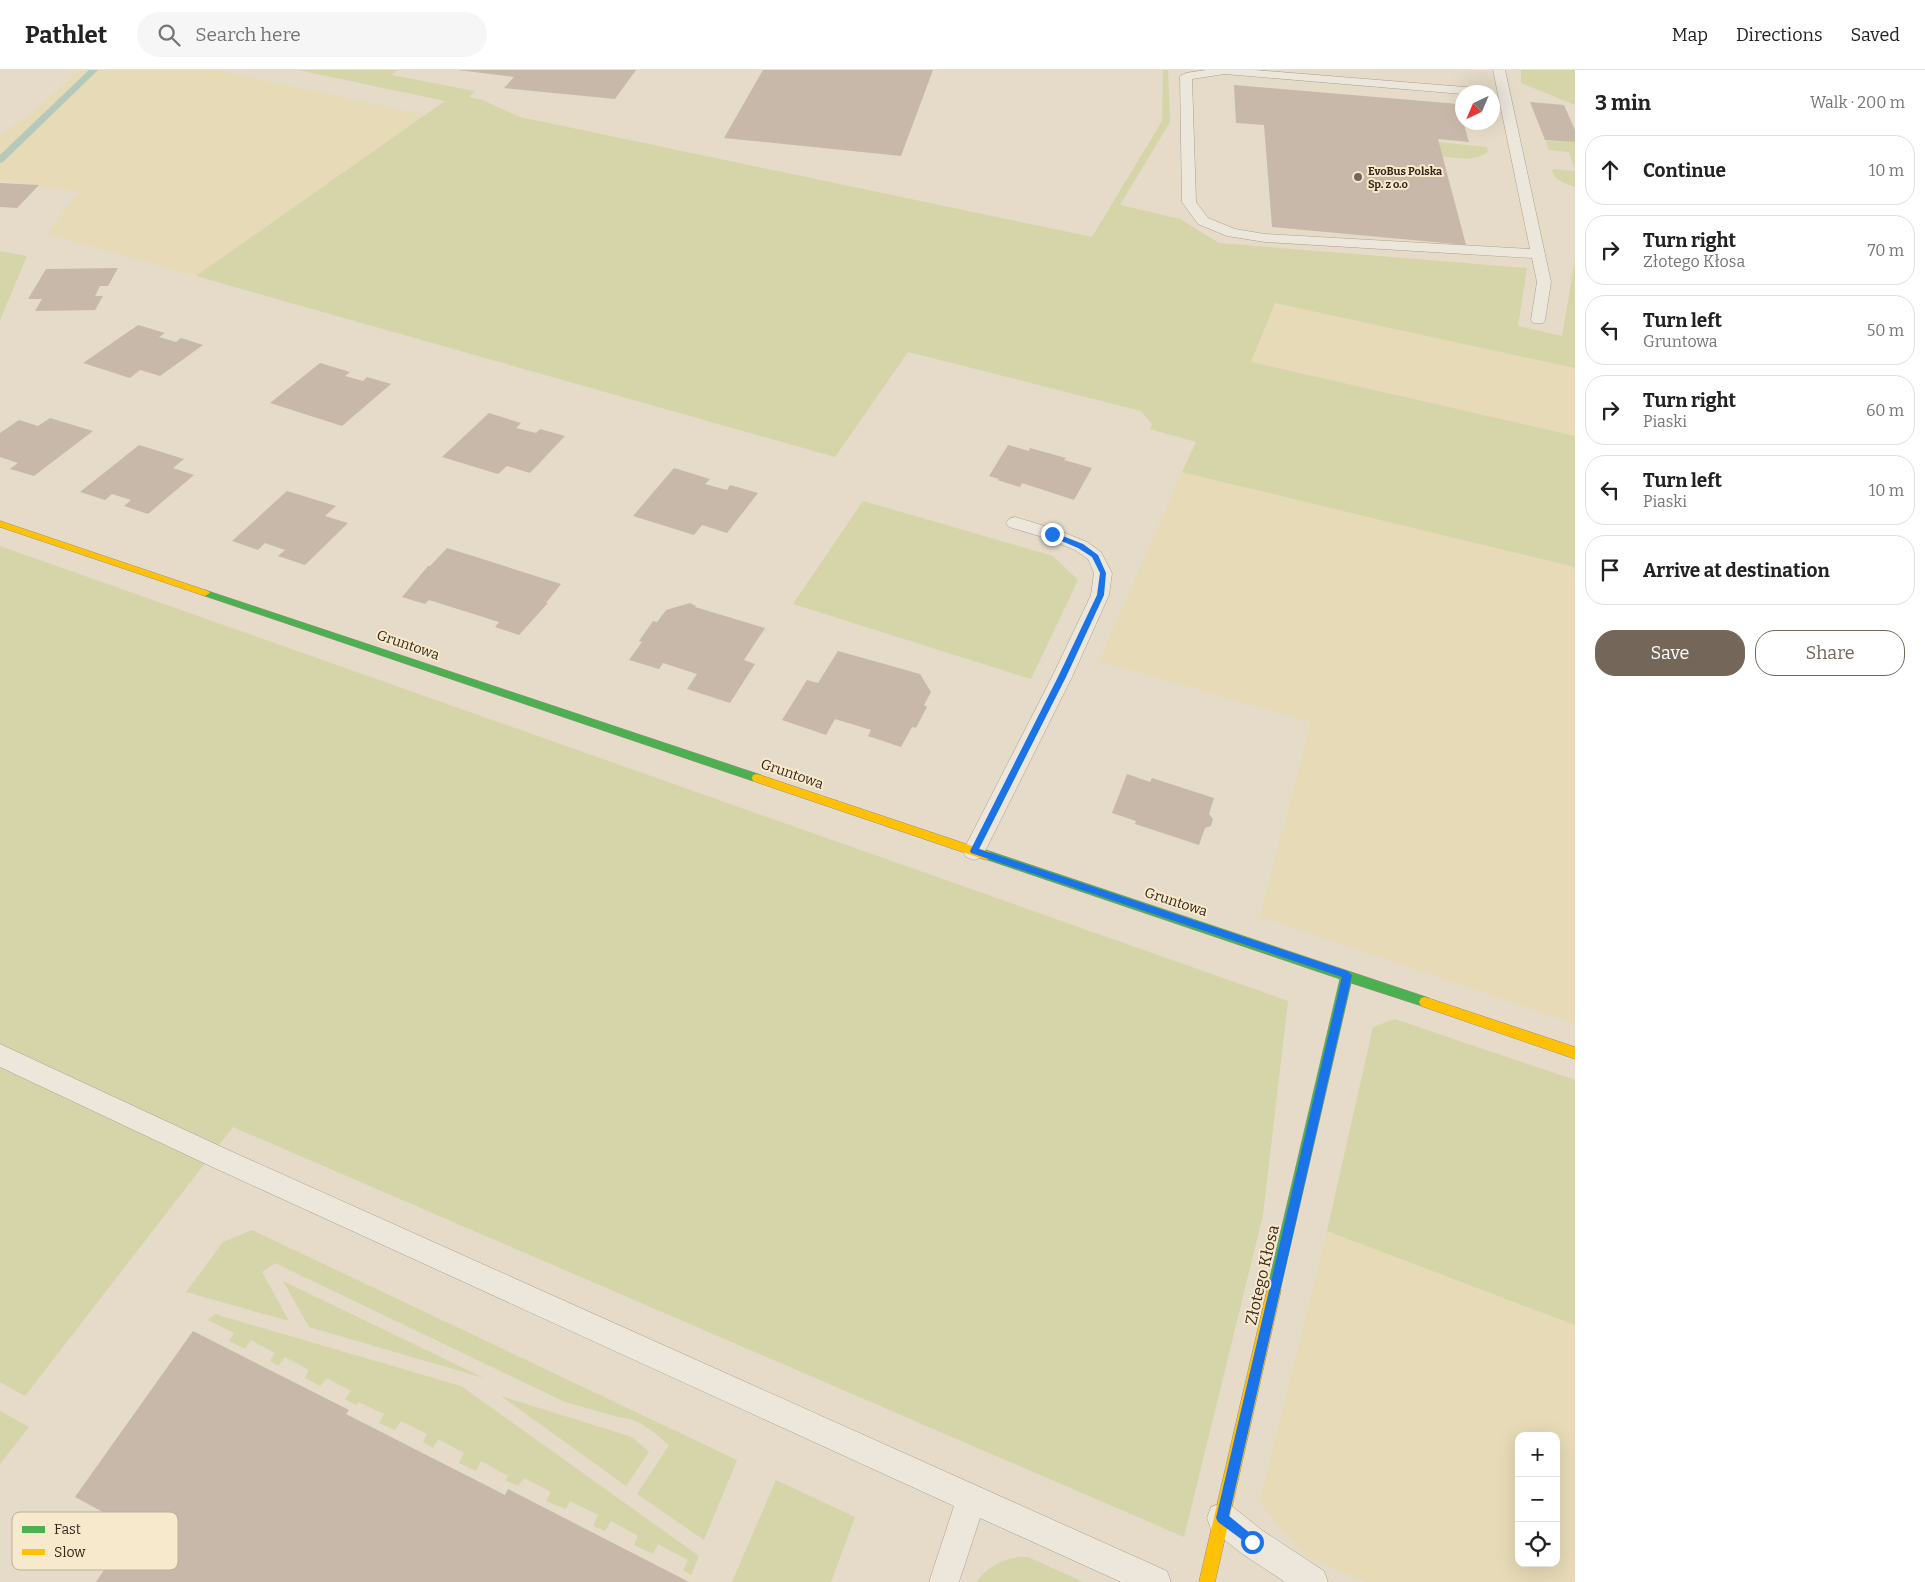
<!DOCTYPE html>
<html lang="en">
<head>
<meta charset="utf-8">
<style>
	:root { --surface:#fff; --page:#f6f6f6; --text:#222; --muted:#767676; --line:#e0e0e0; --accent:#746658 }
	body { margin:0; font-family:Bitter,serif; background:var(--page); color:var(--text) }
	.controls { position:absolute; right:15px; bottom:15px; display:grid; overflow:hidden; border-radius:10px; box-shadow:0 5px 20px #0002 }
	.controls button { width:45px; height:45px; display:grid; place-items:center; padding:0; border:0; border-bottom:1px solid var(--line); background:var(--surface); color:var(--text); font:25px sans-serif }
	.compass { position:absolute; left:1455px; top:15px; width:45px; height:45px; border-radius:50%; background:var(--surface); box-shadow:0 5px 20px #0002; rotate:224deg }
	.stop { position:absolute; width:15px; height:15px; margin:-11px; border:4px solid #1a73e8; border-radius:50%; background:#fff }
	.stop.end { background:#1a73e8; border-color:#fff; box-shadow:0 1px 5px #0008 }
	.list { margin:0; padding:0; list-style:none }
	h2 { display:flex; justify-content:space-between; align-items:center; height:65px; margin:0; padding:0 20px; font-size:21px }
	h2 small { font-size:16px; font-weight:400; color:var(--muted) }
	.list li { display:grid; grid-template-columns:32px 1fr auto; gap:15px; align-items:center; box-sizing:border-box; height:70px; margin:0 10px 10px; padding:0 10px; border:1px solid var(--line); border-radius:20px }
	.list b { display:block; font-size:19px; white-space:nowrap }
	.list p { margin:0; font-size:16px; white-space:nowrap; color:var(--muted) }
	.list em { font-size:16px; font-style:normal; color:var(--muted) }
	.actions { display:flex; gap:10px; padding:15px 20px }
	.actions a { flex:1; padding:11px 0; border:1px solid var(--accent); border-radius:20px; text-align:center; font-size:18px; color:var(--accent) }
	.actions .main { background:var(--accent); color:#fff }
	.icon { flex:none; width:28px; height:28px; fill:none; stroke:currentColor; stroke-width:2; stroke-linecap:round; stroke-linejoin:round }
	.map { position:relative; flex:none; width:1575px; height:1512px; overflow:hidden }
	header { display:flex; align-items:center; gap:30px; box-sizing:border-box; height:70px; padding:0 25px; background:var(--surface); border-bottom:1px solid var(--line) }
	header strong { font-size:24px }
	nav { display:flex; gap:28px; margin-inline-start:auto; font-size:18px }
	.search { width:350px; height:45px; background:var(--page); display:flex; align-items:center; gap:12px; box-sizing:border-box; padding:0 18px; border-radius:28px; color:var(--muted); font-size:19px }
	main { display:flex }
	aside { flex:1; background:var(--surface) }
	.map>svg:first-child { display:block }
	.farmland { fill:#e6dab7; fill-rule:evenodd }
	.green { fill:#d6d4a9 }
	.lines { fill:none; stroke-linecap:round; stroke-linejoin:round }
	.stream { fill:#b5c9bb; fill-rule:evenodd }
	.building { fill:#c8b8a9 }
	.lane-casing { stroke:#a9a092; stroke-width:1 }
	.fast-casing { stroke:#998f82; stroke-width:1 }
	.slow-casing { stroke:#998f82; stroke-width:1 }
	.lane { fill:#ece6db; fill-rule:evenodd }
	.fast { fill:#4caf50; fill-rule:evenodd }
	.slow { fill:#ffc107; fill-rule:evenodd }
	.route { fill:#1a73e8 }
	.poi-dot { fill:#746658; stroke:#f7e9cc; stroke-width:2 }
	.labels { text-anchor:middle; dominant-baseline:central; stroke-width:4; stroke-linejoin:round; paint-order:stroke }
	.far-poi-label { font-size:11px; font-weight:bold; fill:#37271b; stroke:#f7e9cc; text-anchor:start }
	.street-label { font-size:14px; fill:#37271b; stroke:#f7e9cc }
	.near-street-label { font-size:16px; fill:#37271b; stroke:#f7e9cc }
	.key { fill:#f7e9cc; stroke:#bdaf97; stroke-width:1 }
	.key-label { font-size:14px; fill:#37271b }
</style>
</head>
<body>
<header>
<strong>Pathlet</strong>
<div class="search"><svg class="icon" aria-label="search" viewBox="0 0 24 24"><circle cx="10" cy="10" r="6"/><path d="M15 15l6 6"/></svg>Search here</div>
<nav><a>Map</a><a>Directions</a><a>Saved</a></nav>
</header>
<main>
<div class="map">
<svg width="1575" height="1512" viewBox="0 0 1575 1512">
	<rect width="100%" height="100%" fill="#e5dbc8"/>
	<path class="farmland" d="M 79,0 L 215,0 L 425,45 L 196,206 L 47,164 L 79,122 L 0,110 L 0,66 L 37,39 Z
		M 1275,233 L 1575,298 L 1575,366 L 1251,292 Z
		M 1182,402 L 1575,497 L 1575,954 L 1260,846 L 1311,652 L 1099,591 Z
		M 1327,1161 L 1575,1255 L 1575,1512 L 1365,1512 L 1303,1484 L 1259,1432 ZM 1519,1366 L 1556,1366 L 1556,1493 L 1519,1493 Z"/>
	<path class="green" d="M 298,0 L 398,0 L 391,5 L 475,21 L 469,27 L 482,30 L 520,47 L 1092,167 L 1162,51 L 1163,0 L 1168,0 L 1170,52 L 1120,135 L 1180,149 L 1219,173 L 1527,198 L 1518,256 L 1562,266 L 1575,190 L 1575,298 L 1275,233 L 1251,292 L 1575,366 L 1575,497 L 1182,402 L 1196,372 L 1150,359 L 1152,354 L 1141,341 L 908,282 L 835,387 L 196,206 L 445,31 Z
		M 1521,0 L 1575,0 L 1575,35 L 1521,13 Z
		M 1546,71 L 1575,72 L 1575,100 L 1569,82 L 1548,80 Z
		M 1436,72 L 1487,77 L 1488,82 C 1473,92 1457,88 1440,86 Z
		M 1553,99 L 1575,101 L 1575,117 L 1564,113 L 1555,107 L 1552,102 Z
		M 0,181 L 27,186 L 0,250 Z
		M 863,431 L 1053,486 L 1078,510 L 1031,609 L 793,534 Z
		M 0,476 L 1288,931 L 1263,1145 L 1184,1467 L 233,1057 L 25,1326 L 0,1312 Z
		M 1395,949 L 1575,1010 L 1575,1255 L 1327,1161 L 1373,957 Z
		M 252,1160 L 737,1390 L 704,1470 L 637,1424 L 669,1375 C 655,1363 640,1349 622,1348 L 565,1332 L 275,1193 L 262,1202 L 289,1251 L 186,1222 L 223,1172 Z
		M 283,1211 L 484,1308 L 309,1257 Z
		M 215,1244 L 461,1316 L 699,1486 L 691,1505 L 683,1500 L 688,1490 L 658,1474 L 653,1484 L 634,1475 L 638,1466 L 611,1451 L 605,1461 L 593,1456 L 598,1445 L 570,1431 L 566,1439 L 546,1431 L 551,1422 L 524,1408 L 518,1416 L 505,1410 L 508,1406 L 481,1391 L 476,1401 L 459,1393 L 464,1383 L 438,1369 L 433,1378 L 423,1372 L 427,1364 L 401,1351 L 395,1360 L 379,1353 L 384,1344 L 359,1332 L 356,1335 L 345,1329 L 351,1321 L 327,1308 L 320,1316 L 305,1308 L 309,1300 L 285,1287 L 278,1296 L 270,1291 L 275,1283 L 251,1270 L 245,1279 L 229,1271 L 234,1263 L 208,1250 Z
		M 501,1326 L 632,1367 L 649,1382 L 626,1416 Z
		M 0,1341 L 29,1357 L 0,1394 Z
		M 776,1410 L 855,1447 L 831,1512 L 732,1512 Z
		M 1019,1487 L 1028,1487 L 1083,1512 L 976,1512 C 987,1497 1001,1490 1019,1487 Z"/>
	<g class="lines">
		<path class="stream" d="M 89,0 L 98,0 L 3,92 L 0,93 L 0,85 Z"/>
	</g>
	<path class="building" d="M 458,0 L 636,0 L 615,29 L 504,18 L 514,7 Z
		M 763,0 L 933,0 L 901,86 L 724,68 Z
		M 1234,15 L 1458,34 L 1469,72 L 1438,69 L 1466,175 L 1272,157 L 1264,55 L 1236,53 Z
		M 1530,32 L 1564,35 L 1575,60 L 1575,72 L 1545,70 Z
		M 0,113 L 39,115 L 17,138 L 0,137 Z
		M 118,198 L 108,216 L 100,216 L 95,226 L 103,226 L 95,240 L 35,241 L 42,229 L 28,229 L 46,199 Z
		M 138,255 L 165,263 L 159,267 L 176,272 L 181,268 L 203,275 L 160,306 L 140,300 L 130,308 L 83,293 Z
		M 320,293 L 350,302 L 345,306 L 363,311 L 367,307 L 391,314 L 342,356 L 270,333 Z
		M 489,343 L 521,353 L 516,358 L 536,363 L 540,359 L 565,366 L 530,403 L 507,396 L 498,404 L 442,387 Z
		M 50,348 L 93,361 L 34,406 L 10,399 L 18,393 L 0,387 L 0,363 L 19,350 L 38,356 Z
		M 139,375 L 184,389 L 173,398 L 194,405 L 148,444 L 124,436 L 131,430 L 112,424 L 105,430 L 80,422 Z
		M 1008,375 L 1029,381 L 1030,378 L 1066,388 L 1064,390 L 1092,398 L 1074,430 L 1022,413 L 1020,417 L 997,410 L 999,409 L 989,406 Z
		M 674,398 L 710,409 L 705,414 L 727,420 L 730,415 L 758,423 L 727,463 L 702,455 L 694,465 L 633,446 Z
		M 287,421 L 336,436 L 325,446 L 348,453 L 305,495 L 278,486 L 285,480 L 265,473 L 258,480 L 232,471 Z
		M 447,478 L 473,486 L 561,514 L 546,533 L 548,533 L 519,565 L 495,557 L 499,552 L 429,530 L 425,534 L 402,527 L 428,496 L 430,496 Z
		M 690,533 L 696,536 L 695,537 L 765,558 L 744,590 L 755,594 L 730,633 L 687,619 L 697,604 L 663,593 L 659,599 L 629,590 L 642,572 L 639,571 L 653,551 L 657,552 L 666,540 Z
		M 838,581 L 920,604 L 931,622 L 924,635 L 927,637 L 916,658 L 912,657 L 901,677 L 868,666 L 871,660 L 835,649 L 826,665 L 782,650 L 807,610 L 818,613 Z
		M 1127,704 L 1150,712 L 1152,708 L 1214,728 L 1209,744 L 1213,749 L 1211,756 L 1205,758 L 1199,775 L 1135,754 L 1136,751 L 1112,743 Z
		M 193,1261 L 349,1340 L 346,1344 L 505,1425 L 508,1419 L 689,1512 L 96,1512 L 132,1458 L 75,1427 Z"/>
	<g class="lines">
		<g class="lane-casing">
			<path id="lane" d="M 1206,0 L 1255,0 L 1477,18 L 1483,22 L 1462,22 L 1462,24 L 1225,4 L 1192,9 L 1196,132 L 1208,148 L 1235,159 L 1265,164 L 1530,179 L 1493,0 L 1505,0 L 1551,212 L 1545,250 L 1543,253 L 1533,253 L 1531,250 L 1537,212 L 1532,188 L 1265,172 L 1227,166 L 1198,154 L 1182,132 L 1180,6 L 1186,3 Z
				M 1015,447 L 1058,460 L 1087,472 L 1101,482 L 1112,503 L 1109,525 L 1072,607 L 982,787 L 974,790 L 966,787 L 963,781 L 1052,607 L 1091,525 L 1094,503 L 1088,489 L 1075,480 L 1046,468 L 1009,457 L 1006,453 L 1009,449 Z
				M 0,974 L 226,1079 L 1167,1501 L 1171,1512 L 1121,1512 L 980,1448 L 959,1512 L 929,1512 L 954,1436 L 208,1095 L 0,997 Z
				M 1222,1433 L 1233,1437 L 1263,1461 L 1324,1501 L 1328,1512 L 1285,1512 L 1241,1483 L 1211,1459 L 1207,1448 L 1211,1437 Z"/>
		</g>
		<g class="fast-casing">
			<path id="fast" d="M 205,520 L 761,705 L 762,708 L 761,711 L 753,711 L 202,525 L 200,523 Z
				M 986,780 L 1429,928 L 1431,932 L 1429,936 L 1425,937 L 1351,913 L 1279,1225 L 1274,1227 L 1269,1225 L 1267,1220 L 1340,909 L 982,788 L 980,785 L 982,782 Z"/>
		</g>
		<g class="slow-casing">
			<path id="slow" d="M 0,451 L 208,521 L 210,523 L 205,526 L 202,525 L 0,457 Z
				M 757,704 L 990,782 L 992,785 L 990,788 L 986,790 L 753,711 L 752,708 L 753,705 Z
				M 1425,927 L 1575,977 L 1575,989 L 1421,936 L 1419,932 L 1421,928 Z
				M 1274,1213 L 1279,1215 L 1281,1220 L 1215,1512 L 1199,1512 L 1267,1220 L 1269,1215 Z"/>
		</g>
		<use href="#lane" class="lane"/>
		<use href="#fast" class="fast"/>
		<use href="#slow" class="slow"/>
	</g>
	<path class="route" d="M 1050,463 L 1055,463 L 1083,474 L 1098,485 L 1106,503 L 1104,525 L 1066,607 L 979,779 L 1347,901 L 1352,905 L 1229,1446 L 1256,1468 L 1258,1472 L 1256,1476 L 1252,1477 L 1218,1452 L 1216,1448 L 1342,907 L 971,783 L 970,781 L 1058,607 L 1097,525 L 1100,503 L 1092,487 L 1078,478 L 1050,466 Z"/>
	<circle class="poi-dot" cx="1358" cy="107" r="5"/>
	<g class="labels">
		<g class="far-poi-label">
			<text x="1368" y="101">EvoBus Polska<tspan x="1368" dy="13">Sp. z o.o</tspan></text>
		</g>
		<g class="street-label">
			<text transform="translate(408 575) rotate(19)">Gruntowa</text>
			<text transform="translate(792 704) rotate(19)">Gruntowa</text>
			<text transform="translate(1176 832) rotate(18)">Gruntowa</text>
		</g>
		<g class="near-street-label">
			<text transform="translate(1262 1205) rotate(-77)">Złotego Kłosa</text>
		</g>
	</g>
	<rect x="12" y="1442" width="166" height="58" rx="8" class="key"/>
	<rect x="22" y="1456" width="23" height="7" fill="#4caf50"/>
	<rect x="22" y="1479" width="23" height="6" fill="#ffc107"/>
	<g class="key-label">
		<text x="54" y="1464">Fast</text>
		<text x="54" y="1487">Slow</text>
	</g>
</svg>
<div class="controls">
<button>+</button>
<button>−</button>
<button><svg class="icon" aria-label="locate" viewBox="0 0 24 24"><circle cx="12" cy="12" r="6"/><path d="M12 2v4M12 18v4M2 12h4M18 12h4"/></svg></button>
</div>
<svg class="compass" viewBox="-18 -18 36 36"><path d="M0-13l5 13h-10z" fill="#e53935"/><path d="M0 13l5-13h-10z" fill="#767676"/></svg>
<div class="stop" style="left:1252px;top:1472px"></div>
<div class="stop end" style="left:1052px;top:464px"></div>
</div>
<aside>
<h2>3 min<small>Walk · 200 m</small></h2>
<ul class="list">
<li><svg class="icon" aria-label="ahead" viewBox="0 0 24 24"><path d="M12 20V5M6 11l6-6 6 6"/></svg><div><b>Continue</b></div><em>10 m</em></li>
<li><svg class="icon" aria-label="right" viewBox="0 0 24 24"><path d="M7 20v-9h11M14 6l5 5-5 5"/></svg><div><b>Turn right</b><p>Złotego Kłosa</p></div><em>70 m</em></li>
<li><svg class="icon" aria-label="left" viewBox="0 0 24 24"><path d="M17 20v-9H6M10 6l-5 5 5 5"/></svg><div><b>Turn left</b><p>Gruntowa</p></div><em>50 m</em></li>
<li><svg class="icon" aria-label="right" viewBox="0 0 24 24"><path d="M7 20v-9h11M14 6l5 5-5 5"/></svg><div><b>Turn right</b><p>Piaski</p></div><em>60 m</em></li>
<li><svg class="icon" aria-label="left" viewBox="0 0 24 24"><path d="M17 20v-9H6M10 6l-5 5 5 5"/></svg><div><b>Turn left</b><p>Piaski</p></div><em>10 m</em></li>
<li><svg class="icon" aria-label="arrive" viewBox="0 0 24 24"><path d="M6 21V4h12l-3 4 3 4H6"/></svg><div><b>Arrive at destination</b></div></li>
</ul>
<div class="actions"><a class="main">Save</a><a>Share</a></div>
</aside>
</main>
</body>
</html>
